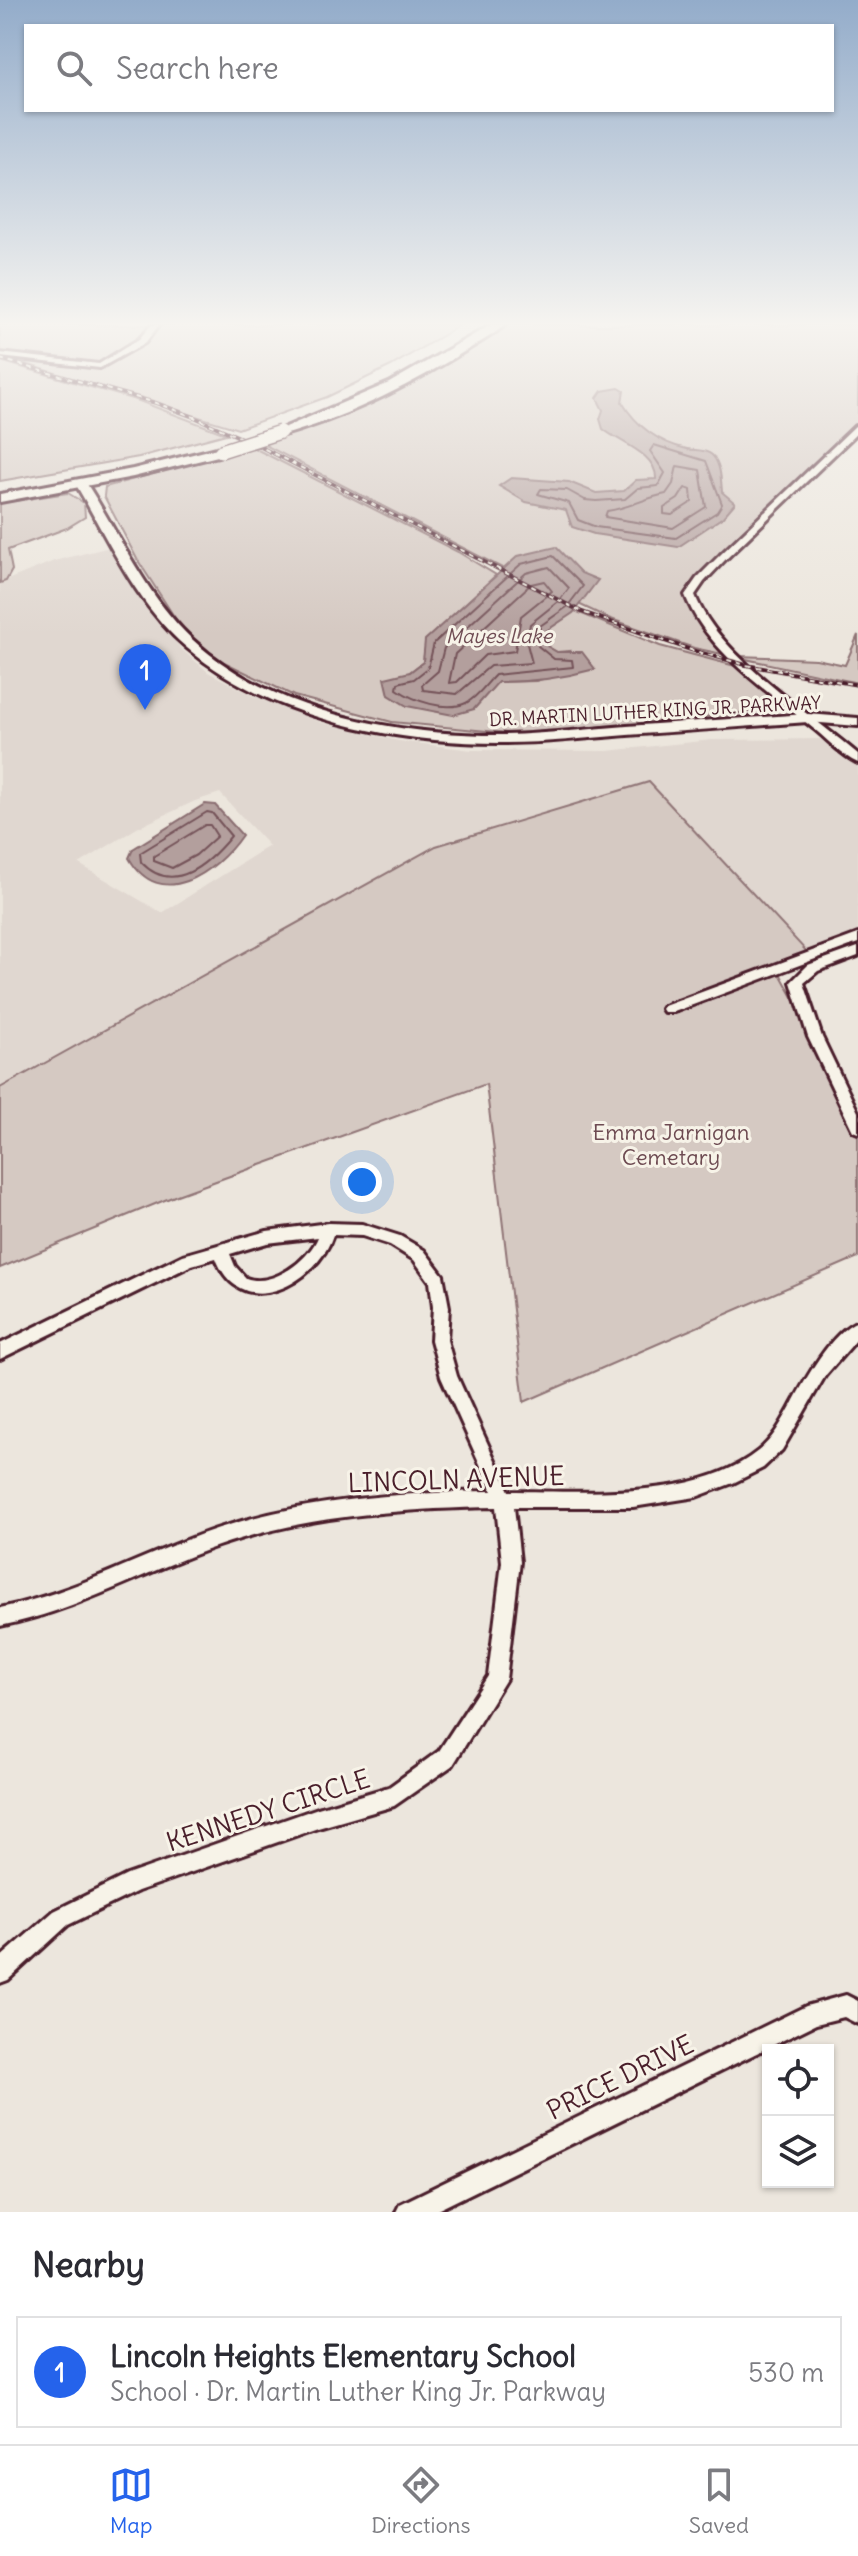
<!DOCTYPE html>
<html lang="en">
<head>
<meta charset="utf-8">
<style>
	:root { --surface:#fff; --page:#f7f7f7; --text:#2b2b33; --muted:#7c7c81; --line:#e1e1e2; --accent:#2563eb }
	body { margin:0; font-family:Delius,sans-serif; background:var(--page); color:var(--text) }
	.controls { position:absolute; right:24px; bottom:24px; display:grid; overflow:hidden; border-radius:0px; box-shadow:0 2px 6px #0004 }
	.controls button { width:72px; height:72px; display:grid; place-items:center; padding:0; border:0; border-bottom:2px solid var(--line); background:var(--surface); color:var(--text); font:40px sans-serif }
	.you { position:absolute; left:362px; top:1182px; width:28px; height:28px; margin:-20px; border:6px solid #fff; border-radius:50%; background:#1a73e8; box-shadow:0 0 0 12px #1a73e833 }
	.badge { display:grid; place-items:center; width:52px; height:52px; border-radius:50%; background:var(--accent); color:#fff; font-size:26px; font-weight:700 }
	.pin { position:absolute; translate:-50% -66px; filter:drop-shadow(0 2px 4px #0008) }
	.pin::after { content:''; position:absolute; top:42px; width:28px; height:24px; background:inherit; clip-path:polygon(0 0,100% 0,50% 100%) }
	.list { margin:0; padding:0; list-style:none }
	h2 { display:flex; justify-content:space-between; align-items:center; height:104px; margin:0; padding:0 32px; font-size:34px }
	h2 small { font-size:26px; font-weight:400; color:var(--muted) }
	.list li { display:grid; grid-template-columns:52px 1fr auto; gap:24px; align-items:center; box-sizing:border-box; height:112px; margin:0 16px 16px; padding:0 16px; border:2px solid var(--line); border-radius:0px }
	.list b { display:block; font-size:30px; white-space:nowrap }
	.list p { margin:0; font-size:26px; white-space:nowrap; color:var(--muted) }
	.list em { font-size:26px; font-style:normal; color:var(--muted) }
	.icon { flex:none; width:44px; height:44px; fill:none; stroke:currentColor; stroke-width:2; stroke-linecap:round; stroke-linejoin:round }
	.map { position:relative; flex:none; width:858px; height:2212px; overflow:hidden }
	.search { position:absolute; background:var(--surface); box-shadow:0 2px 6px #0004; left:24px; right:24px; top:24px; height:88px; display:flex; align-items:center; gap:20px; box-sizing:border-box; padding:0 28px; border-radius:0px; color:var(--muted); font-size:30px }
	.sheet { height:232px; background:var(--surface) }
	nav { display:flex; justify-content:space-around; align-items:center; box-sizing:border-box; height:112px; border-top:2px solid var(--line); background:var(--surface); font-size:22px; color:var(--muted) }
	nav a { display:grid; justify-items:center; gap:4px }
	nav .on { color:var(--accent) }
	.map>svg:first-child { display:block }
	.built { fill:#e0d7d0; fill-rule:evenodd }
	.green { fill:#d5c9c2; stroke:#907476; stroke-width:2 }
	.water { fill:#b39f9d; stroke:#896c6f; stroke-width:2 }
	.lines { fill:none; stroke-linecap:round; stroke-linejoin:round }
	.shore { stroke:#745259; stroke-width:2 }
	.minor-casing { stroke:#4a1f2b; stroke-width:6 }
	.major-casing { stroke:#4a1f2b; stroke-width:6 }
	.highway-casing { stroke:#4a1f2b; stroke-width:6 }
	.minor { fill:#f7f3e8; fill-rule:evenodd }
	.major { fill:#f7f3e8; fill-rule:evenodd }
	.highway { fill:#f7f3e8; fill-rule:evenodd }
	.rail-casing { stroke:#4a1f2b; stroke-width:4 }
	.rail { stroke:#f7f3e8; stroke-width:2; stroke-dasharray:5; stroke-linecap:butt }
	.highway-bridge-casing { stroke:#4a1f2b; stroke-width:16; stroke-linecap:butt }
	.highway-bridge { stroke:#f7f3e8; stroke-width:13 }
	.labels { text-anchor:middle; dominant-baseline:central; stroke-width:6; stroke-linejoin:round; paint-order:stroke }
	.far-street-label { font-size:18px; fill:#4a1f2b; stroke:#f7f3e8 }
	.far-water-label { font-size:20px; font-style:italic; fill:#6f4c53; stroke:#f7f3e8 }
	.park-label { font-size:22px; fill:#6d4a51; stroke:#f7f3e8 }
	.near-street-label { font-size:26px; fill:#4a1f2b; stroke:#f7f3e8 }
</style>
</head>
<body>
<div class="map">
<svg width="858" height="2212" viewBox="0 0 858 2212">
	<rect width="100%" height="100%" fill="#ece6dd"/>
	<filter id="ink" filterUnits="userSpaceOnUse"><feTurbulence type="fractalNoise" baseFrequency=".0125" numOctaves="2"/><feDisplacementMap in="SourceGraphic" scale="16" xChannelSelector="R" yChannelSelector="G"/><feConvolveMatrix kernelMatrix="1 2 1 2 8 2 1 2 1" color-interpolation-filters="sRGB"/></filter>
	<g filter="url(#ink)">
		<path class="built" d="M 118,545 L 180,648 L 208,672 L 256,697 L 323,723 L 399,741 L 472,750 L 607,751 L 712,740 L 826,739 L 858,766 L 858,938 L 810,955 L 436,846 L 0,1088 L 0,583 L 54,561 ZM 220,793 L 269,846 L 162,913 L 79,864 L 137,828 L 195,801 Z"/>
		<path class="green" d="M 0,325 L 460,325 L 391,366 L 327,397 L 238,429 L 0,356 Z
			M 506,325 L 858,325 L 858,428 L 722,557 L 690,600 L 737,656 L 816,659 L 845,665 L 858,635 L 858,683 L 694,648 L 608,618 L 500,567 L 261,443 L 382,397 Z
			M 0,361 L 139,401 L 226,434 L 139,457 L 0,481 Z
			M 252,447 L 458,552 L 496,575 L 426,640 L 423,662 L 410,672 L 474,709 L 497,682 L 536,681 L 554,676 L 570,651 L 557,652 L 545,645 L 546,631 L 575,611 L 660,646 L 739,667 L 777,701 L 775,709 L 569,732 L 508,733 L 392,722 L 294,696 L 224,662 L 186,635 L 137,559 L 104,496 L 105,487 Z
			M 68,493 L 84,503 L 85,517 L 67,528 L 8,550 L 12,570 L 6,581 L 0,583 L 0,503 Z
			M 649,782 L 810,955 L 777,968 L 815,1037 L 858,1127 L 858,1257 L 524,1402 L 486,1084 L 177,1195 L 0,1268 L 0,1088 L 436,846 Z"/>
		<path class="water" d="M 619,388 L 624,391 L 622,402 C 636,426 659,443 687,449 C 695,451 705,449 712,455 C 721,464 721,480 722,492 L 735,503 L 723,517 L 678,547 L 594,534 L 572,527 L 566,510 L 526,502 L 499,486 L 511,478 L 569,482 L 596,493 L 624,491 L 636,480 L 656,479 C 657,453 618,442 603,429 L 600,419 L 603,410 L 597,398 L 602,391 Z
			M 556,547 L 581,573 L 598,580 L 573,613 L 546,631 L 545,645 L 557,652 L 582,652 L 595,669 C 563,678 532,682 498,682 L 474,709 L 453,715 L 407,706 L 389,695 L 385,678 L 410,672 L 423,662 L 425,640 L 518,556 Z
			M 205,804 L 215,805 L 242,835 C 216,873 160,912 129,858 L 133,849 Z"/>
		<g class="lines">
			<path class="shore" d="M 654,445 L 706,461 L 722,504 L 717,512 L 676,538 L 596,527 L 578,520 L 569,503 L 538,494 L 541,489 L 567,490 L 585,500 L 596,501 L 625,499 L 638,488 L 658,486 L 665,473 L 650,451 Z
				M 677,466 L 700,470 L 706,507 L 673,528 L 605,517 L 607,511 C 629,508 644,498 666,494 L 673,484 Z
				M 685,488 L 691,490 L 692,502 L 672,515 L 664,514 L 664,508 L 678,499 Z
				M 553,556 L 583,586 L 567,607 L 540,626 L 538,646 L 554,659 L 572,660 L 573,667 L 495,675 C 487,683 477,698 466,703 C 446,712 414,701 397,689 L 398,683 L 414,679 L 428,668 L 434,643 L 521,564 Z
				M 549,567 L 569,588 L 560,600 L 530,624 L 527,644 L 532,663 L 490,666 L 457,694 L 423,690 L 422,685 L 438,671 L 444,648 L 526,573 Z
				M 544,581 L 552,591 L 521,616 L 515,651 L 485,655 L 457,682 L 449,683 L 455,654 L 531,584 Z
				M 207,812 L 212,813 L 231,836 C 208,864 173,896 141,862 L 140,853 Z
				M 205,825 L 210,825 L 217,836 L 196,855 L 172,868 L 154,861 L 154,856 Z"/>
			<g class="minor-casing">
				<path id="minor" d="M 151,325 L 159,325 L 145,343 L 100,368 L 0,357 L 0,353 L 99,364 L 139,339 Z
					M 855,426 L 858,426 L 858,432 L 726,559 L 704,582 L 695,595 C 719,657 808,711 858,754 L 858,763 C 842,756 828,740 814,729 C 768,691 707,652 685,595 L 697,578 L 720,555 Z
					M 858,934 L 858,943 L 674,1012 L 664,1012 L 662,1009 L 664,1006 Z
					M 858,947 L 858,956 L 818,971 L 804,983 L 822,1037 L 858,1112 L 858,1133 L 853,1131 L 851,1127 L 808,1037 L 791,982 L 808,965 Z
					M 328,1223 L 362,1224 L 400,1236 L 424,1250 L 443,1275 L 449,1307 L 447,1340 L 457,1376 L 509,1491 C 584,1491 697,1501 758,1451 C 773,1439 782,1422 791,1406 C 804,1382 831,1331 858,1321 L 858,1338 L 825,1376 L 782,1450 L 763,1468 L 733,1483 L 696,1497 L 633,1507 L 514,1507 L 520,1562 L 506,1679 L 453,1765 L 394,1806 L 318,1828 L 138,1891 L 68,1925 L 8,1980 L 0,1983 L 0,1958 L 54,1911 L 127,1875 L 318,1808 L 389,1787 L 439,1751 L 488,1676 L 502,1562 L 496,1507 C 402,1509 307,1515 218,1546 C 143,1572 79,1610 0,1626 L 0,1608 C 77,1592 143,1554 216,1529 C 305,1499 399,1493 492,1491 L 441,1377 L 431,1340 L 433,1307 L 430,1282 L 414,1260 L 390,1245 L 362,1236 L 333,1235 C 317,1284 240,1324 216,1258 L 192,1265 L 0,1359 L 0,1344 L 183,1255 L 267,1231 ZM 318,1237 C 309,1260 272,1288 246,1278 L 235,1266 L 230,1254 L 267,1243 Z
					M 846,1995 L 858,2001 L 858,2024 L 844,2017 L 816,2024 L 433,2212 L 396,2212 L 400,2204 L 806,2006 Z"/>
			</g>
			<g class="major-casing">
				<path id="major" d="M 77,481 L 85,481 C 120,535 145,595 193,640 C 273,714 401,736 506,735 C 546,734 587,729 627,726 C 687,722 748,718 808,714 L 858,718 L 858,726 L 808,722 C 748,726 687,731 627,735 C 587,738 546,743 506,743 C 397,744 272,720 187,648 C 136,605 108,539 75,483 Z"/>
			</g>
			<g class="highway-casing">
				<path id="highway" d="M 491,325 L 505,325 C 491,337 473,346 457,356 C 403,389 342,419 280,436 L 274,432 L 389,383 Z
					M 221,447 L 228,451 L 226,454 L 133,477 L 0,502 L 0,494 L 133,469 Z"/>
			</g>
			<use href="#minor" class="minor"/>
			<use href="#major" class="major"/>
			<use href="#highway" class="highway"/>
			<g class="rail-casing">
				<path id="rail" d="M 0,359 L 156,403 L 194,417 L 255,444 L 582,612 L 691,650 L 746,665 L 858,685"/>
			</g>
			<use href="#rail" class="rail"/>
			<g class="highway-bridge-casing">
				<path id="highway-bridge" d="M 221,451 L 280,432"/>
			</g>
			<use href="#highway-bridge" class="highway-bridge"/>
		</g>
	</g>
	<linearGradient id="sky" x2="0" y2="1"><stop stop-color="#93acca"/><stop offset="0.51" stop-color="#f6f4f0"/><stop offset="1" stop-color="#f6f4f0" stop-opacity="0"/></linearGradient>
	<rect width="858" height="635" fill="url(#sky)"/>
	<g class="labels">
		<g class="far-street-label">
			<text transform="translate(655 711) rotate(-3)">DR. MARTIN LUTHER KING JR. PARKWAY</text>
		</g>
		<g class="far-water-label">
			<text x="499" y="635">Mayes Lake</text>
		</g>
		<g class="park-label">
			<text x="671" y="1132">Emma Jarnigan<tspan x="671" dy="25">Cemetary</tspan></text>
		</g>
		<g class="near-street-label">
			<text transform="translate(456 1479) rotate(-2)">LINCOLN AVENUE</text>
			<text transform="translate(268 1810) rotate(-18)">KENNEDY CIRCLE</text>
			<text transform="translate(620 2077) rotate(-26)">PRICE DRIVE</text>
		</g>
	</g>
</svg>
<div class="controls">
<button><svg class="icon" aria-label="locate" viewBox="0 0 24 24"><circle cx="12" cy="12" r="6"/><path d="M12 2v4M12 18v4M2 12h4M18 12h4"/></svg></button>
<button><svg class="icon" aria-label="layers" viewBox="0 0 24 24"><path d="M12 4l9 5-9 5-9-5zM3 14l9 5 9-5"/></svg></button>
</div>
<div class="you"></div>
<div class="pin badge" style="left:145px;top:710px">1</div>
<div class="search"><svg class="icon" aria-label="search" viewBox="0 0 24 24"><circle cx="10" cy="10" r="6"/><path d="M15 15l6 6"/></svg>Search here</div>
</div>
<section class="sheet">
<h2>Nearby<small></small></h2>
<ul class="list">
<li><span class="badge">1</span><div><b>Lincoln Heights Elementary School</b><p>School · Dr. Martin Luther King Jr. Parkway</p></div><em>530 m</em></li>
</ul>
</section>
<nav>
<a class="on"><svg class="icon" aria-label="map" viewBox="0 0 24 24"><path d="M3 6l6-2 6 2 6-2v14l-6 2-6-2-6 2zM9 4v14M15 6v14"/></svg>Map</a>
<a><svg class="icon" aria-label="directions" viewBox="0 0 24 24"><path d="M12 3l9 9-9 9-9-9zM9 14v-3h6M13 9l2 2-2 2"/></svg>Directions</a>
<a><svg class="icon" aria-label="saved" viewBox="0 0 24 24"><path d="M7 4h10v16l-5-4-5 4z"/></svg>Saved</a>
</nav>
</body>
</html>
